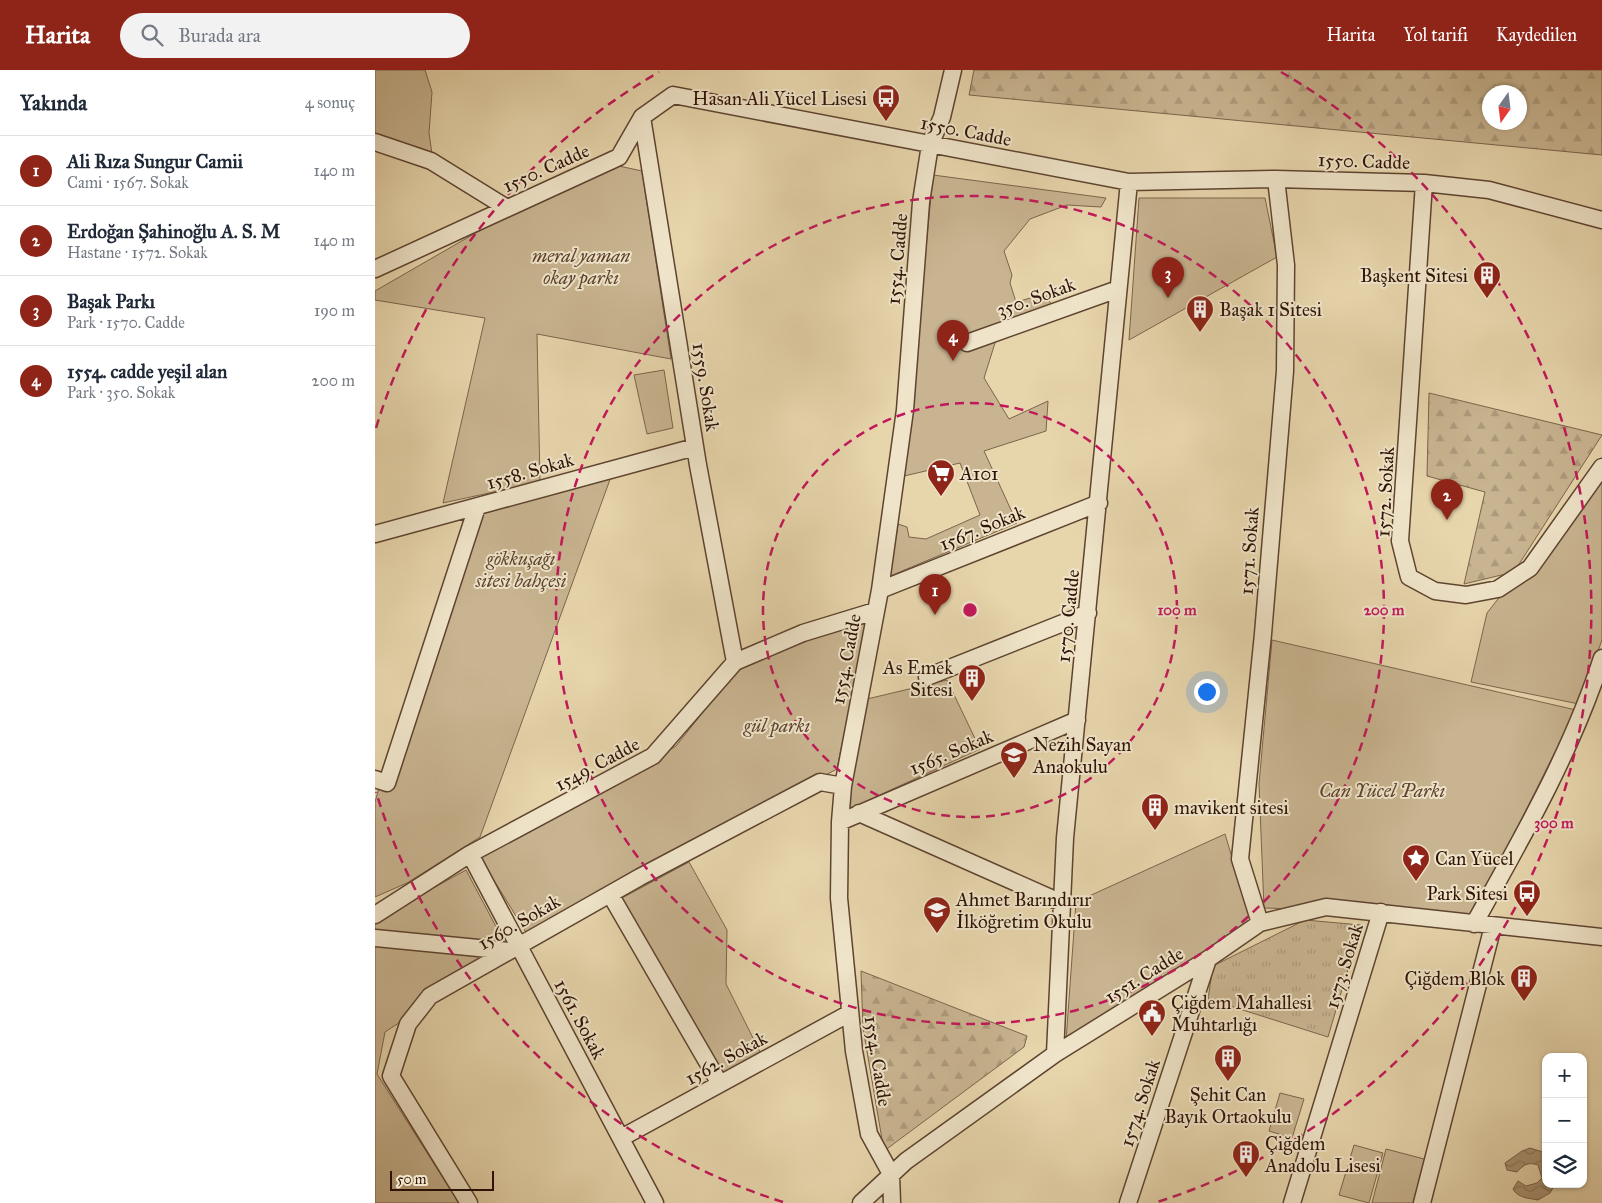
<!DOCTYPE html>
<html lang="tr">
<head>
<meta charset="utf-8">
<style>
	:root { --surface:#fff; --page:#f2f2f3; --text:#1f2937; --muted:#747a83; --line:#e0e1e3; --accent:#8f2418 }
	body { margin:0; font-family:"IM FELL Great Primer",serif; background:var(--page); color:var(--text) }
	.controls { position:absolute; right:15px; bottom:15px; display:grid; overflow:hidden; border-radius:10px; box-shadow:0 1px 4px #0004 }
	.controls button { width:45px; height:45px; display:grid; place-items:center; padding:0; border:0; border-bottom:1px solid var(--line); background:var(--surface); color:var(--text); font:25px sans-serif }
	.compass { position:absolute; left:1107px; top:15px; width:45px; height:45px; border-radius:50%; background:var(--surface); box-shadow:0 1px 4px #0004; rotate:194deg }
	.scale { position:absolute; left:15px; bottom:12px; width:104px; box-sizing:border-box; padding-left:5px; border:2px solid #301307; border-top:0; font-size:14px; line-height:18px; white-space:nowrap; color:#301307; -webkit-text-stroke:4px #efe4c9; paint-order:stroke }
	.you { position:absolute; left:831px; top:621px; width:18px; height:18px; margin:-12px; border:4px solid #fff; border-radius:50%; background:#1a73e8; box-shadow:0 0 0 8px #1a73e833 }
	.badge { display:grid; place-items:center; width:32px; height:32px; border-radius:50%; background:var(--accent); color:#fff; font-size:16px; font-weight:700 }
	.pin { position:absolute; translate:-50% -41px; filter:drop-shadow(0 1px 2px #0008) }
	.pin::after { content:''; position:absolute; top:26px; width:18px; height:15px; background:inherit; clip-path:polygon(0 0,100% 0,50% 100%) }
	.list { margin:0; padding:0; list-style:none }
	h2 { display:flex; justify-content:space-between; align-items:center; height:65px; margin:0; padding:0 20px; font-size:21px }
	h2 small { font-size:16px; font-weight:400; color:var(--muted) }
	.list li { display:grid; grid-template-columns:32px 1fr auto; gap:15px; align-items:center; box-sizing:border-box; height:70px; padding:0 20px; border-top:1px solid var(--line) }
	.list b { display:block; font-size:19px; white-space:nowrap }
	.list p { margin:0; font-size:16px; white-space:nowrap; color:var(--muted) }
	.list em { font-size:16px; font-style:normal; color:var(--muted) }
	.icon { flex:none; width:28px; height:28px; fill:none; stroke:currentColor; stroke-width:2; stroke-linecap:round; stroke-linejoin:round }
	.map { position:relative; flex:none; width:1227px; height:1133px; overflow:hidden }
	header { display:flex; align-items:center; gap:30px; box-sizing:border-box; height:70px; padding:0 25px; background:var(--accent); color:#fff }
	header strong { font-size:24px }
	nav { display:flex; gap:28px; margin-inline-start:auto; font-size:18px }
	.search { width:350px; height:45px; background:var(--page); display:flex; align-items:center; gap:12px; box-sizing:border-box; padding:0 18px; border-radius:28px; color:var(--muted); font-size:19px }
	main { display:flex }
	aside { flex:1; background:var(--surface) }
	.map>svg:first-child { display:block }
	.grass { fill:url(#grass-tufts); stroke:#7c644c }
	.forest { fill:url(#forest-firs); stroke:#7c644c; fill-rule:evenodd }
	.park { fill:#c8b490; stroke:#7c644c }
	.water { fill:url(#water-waves); stroke:#796048 }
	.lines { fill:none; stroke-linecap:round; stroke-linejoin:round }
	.minor-casing { stroke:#5e4430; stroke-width:19 }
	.minor { stroke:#efe4c9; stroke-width:16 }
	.ring { fill:none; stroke:#c2185b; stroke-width:2.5; stroke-dasharray:9 6 }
	.labels { text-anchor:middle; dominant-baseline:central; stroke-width:4; stroke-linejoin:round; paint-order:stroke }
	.poi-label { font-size:19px; fill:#301307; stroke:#efe4c9; text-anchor:start }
	.street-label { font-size:19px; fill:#301307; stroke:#efe4c9 }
	.park-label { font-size:19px; font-style:italic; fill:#5e4330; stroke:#efe4c9 }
	.centre { fill:#c2185b; stroke:#efe4c9; stroke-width:2.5 }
	.ring-label { font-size:15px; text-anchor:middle; font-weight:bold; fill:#c2185b; stroke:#efe4c9; stroke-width:4; stroke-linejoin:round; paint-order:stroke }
</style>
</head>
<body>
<header>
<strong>Harita</strong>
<div class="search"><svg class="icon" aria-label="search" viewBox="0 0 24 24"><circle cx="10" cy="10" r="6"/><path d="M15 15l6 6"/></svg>Burada ara</div>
<nav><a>Harita</a><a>Yol tarifi</a><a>Kaydedilen</a></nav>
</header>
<main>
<aside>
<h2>Yakında<small>4 sonuç</small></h2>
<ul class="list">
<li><span class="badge">1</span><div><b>Ali Rıza Sungur Camii</b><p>Cami · 1567. Sokak</p></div><em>140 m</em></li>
<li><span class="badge">2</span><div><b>Erdoğan Şahinoğlu A. S. M</b><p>Hastane · 1572. Sokak</p></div><em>140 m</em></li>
<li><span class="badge">3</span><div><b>Başak Parkı</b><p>Park · 1570. Cadde</p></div><em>190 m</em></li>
<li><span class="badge">4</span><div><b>1554. cadde yeşil alan</b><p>Park · 350. Sokak</p></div><em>200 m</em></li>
</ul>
</aside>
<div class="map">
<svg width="1227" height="1133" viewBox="0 0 1227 1133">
	<defs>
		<pattern id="grass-tufts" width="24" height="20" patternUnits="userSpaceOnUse" patternTransform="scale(1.25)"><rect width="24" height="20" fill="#c8b490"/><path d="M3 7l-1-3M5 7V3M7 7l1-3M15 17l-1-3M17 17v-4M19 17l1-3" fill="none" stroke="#ac9a7b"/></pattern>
		<pattern id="forest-firs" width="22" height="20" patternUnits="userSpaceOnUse" patternTransform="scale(1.25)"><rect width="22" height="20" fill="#c8b490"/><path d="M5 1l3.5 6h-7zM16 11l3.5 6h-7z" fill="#ac9a7b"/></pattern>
		<pattern id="water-waves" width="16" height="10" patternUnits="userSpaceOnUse" patternTransform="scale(1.25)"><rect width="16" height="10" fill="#a99374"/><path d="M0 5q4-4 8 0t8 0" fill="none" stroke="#8a775d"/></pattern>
	</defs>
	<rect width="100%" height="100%" fill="#e7d5ac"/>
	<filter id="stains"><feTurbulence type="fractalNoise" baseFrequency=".004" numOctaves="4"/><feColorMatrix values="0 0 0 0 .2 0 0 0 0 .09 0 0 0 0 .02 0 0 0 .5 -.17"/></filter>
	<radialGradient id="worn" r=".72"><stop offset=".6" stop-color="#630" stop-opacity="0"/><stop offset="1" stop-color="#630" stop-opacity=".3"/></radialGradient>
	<path class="grass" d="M 930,850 L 986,855 L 953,967 L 833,929 L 838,896 Z"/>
	<path class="forest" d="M 599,0 L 1227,0 L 1227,85 L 594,25 ZM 1114,22 L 1144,22 L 1144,52 L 1114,52 Z
		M 1054,323 L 1227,365 L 1139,502 L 1089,514 L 1110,422 L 1052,406 Z
		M 486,901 L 652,966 L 649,977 L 509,1081 L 488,958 Z"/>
	<path class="park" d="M 0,0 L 50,0 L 57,22 L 54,63 L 57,84 L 0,66 Z
		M 244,96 L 267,101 L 296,289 L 162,264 L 165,412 L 68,433 L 110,248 L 0,230 L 0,221 L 111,157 Z
		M 558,105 L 731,128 L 726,137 L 692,135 L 655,149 L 629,181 L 637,205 L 635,213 L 641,232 L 670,224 L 681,242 L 621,262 L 620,273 L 609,308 L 634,349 L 673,331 L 671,361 L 609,381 L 642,453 L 515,506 L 523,454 L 532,457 L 534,467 L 551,469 L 605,445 L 585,393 L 529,406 Z
		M 764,128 L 890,128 L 902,187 L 754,270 Z
		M 289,300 L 298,358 L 272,364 L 259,305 Z
		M 1227,396 L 1227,570 L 1204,634 L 1096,612 L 1112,543 Z
		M 237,404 L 105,767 L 32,813 L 0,827 L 0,732 L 4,718 L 108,444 Z
		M 492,553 L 462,699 L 152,864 L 104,786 L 242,713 L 301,676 L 372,587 Z
		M 897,570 L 1201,640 L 1099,844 L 889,838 L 884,714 Z
		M 572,610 L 605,679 L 470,741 L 492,629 Z
		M 850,764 L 876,851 L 691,971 L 701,832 Z
		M 314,792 L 352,860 L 351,914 L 389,990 L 347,1013 L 247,828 Z
		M 91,800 L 134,881 L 10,962 L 2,1004 L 84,1133 L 0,1133 L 0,850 Z
		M 905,1023 L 929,1029 L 917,1068 L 894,1061 Z
		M 979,1075 L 1008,1083 L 994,1133 L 964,1125 Z
		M 1011,1079 L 1053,1090 L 1041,1133 L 997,1133 Z"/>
	<path class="water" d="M 1155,1078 L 1171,1083 L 1171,1114 L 1180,1114 L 1175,1123 L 1163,1130 C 1153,1128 1143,1128 1138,1119 L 1143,1111 L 1151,1116 L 1162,1113 L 1167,1108 L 1163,1095 C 1154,1092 1149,1094 1142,1102 L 1132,1100 L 1130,1093 L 1147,1081 Z"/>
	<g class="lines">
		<g class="minor-casing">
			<path id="minor" d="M 267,47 L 323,395 L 360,592
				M 0,72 L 56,91 L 132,138
				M 1049,113 L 1025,471 L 1034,507 L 1060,521 L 1091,525 L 1123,519 L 1155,498 L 1227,397
				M 0,199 L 244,87 L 267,47 L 298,25 L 754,112 L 901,109 L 1049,113 L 1114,120 L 1227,150
				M 592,273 L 743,219
				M 0,464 L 320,377
				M 505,520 L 724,433
				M 552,607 L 713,543
				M 0,709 L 12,713 L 102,437
				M 484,743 L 687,833
				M 465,752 L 702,650
				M 95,784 L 280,1133
				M 235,824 L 345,1014
				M 0,845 L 95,784 L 278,686 L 360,592 L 428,563 L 500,541
				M 885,853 L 865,789 L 888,564 L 910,301 L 911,195 L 901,109
				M 1099,854 C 1147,768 1197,681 1227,588
				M 0,868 L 134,881
				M 680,984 L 690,768 L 754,112
				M 246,1068 L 475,943
				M 94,1133 L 16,1006 L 33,954 L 55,926 L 265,807 L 445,712 L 468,716
				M 486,1133 L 531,1091 L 680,984 L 833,889 L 885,853 L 951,837 L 1227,867
				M 517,1133 L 516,1104 L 494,1064 L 479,981 L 464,828 L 465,752 L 468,716 L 505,520 L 530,340 L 546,132 L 555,75 L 567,47 L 578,0
				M 753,1133 L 833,889
				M 917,1133 L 1006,842
				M 1047,1133 L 1118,856"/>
		</g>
		<use href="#minor" class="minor"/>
	</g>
	<g class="ring">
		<circle cx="595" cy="540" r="207"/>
		<circle cx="595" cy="540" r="414"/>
		<path d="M408 1132A621 621 0 0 1 1 722M1 358A621 621 0 0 1 284 2M906 2A621 621 0 0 1 782 1132"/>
	</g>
	<defs>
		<g id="bus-pin" transform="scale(1.4375)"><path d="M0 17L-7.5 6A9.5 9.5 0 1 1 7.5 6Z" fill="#8f2418" stroke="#efe4c9"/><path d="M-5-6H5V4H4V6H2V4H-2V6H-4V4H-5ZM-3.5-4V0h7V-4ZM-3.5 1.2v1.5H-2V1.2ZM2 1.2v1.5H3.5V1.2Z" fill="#fff"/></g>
		<g id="building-pin" transform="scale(1.4375)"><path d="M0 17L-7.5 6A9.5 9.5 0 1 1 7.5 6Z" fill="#8f2418" stroke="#efe4c9"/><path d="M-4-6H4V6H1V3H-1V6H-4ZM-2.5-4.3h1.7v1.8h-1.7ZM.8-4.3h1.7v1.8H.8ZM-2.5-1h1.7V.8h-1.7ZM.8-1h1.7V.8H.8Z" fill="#fff"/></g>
		<g id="supermarket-pin" transform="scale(1.4375)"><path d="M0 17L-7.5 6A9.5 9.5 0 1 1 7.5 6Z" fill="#8f2418" stroke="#efe4c9"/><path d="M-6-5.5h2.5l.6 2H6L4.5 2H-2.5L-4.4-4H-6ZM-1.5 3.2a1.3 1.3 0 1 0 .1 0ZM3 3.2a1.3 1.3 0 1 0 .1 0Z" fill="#fff"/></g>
		<g id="school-pin" transform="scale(1.4375)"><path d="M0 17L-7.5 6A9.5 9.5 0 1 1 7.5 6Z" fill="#8f2418" stroke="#efe4c9"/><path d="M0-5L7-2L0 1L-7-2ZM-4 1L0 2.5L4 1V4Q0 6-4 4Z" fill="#fff"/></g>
		<g id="sight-pin" transform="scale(1.4375)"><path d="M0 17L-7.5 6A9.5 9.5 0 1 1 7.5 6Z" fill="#8f2418" stroke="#efe4c9"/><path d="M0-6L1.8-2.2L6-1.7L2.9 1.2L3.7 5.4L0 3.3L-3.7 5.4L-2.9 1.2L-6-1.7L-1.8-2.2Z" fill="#fff"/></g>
		<g id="civic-pin" transform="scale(1.4375)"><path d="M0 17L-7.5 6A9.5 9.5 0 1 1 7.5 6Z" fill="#8f2418" stroke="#efe4c9"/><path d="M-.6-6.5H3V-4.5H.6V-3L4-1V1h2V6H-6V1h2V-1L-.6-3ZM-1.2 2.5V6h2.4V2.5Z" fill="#fff"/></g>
	</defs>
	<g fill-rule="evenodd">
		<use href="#bus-pin" x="511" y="28"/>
		<use href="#building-pin" x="1112" y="205"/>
		<use href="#building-pin" x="825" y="239"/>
		<use href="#supermarket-pin" x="566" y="403"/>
		<use href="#building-pin" x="597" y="608"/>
		<use href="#school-pin" x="639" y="685"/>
		<use href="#building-pin" x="780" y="737"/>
		<use href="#sight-pin" x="1041" y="788"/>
		<use href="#bus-pin" x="1152" y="823"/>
		<use href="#school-pin" x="562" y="840"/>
		<use href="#building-pin" x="1149" y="908"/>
		<use href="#civic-pin" x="777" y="943"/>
		<use href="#building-pin" x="853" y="988"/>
		<use href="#building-pin" x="871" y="1084"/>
	</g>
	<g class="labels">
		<g class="poi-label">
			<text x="492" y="28" text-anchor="end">Hasan Ali Yücel Lisesi</text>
			<text x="1093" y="205" text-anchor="end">Başkent Sitesi</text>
			<text x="844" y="239">Başak 1 Sitesi</text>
			<text x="585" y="403">A101</text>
			<text x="578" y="597" text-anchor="end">As Emek<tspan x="578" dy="22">Sitesi</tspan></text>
			<text x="658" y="674">Nezih Sayan<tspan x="658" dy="22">Anaokulu</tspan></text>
			<text x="799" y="737">mavikent sitesi</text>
			<text x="1060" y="788">Can Yücel</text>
			<text x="1133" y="823" text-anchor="end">Park Sitesi</text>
			<text x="581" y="829">Ahmet Barındırır<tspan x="581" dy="22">İlköğretim Okulu</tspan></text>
			<text x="1130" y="908" text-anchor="end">Çiğdem Blok</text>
			<text x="796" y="932">Çiğdem Mahallesi<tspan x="796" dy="22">Muhtarlığı</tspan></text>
			<text x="853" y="1024" text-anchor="middle">Şehit Can<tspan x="853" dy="22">Bayık Ortaokulu</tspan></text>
			<text x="890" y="1073">Çiğdem<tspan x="890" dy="22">Anadolu Lisesi</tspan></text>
		</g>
		<g class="street-label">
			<text transform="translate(591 61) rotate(11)">1550. Cadde</text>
			<text transform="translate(989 91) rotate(2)">1550. Cadde</text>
			<text transform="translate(171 98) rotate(-24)">1550. Cadde</text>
			<text transform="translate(522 189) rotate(-85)">1554. Cadde</text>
			<text transform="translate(661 227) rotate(-20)">350. Sokak</text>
			<text transform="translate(331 317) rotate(81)">1559. Sokak</text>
			<text transform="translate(155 401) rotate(-16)">1558. Sokak</text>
			<text transform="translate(1010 422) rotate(-87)">1572. Sokak</text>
			<text transform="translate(607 458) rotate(-22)">1567. Sokak</text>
			<text transform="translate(874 481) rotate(-86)">1571. Sokak</text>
			<text transform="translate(693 546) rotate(-84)">1570. Cadde</text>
			<text transform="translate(471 589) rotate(-79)">1554. Cadde</text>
			<text transform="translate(576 682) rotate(-23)">1565. Sokak</text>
			<text transform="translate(222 694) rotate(-28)">1549. Cadde</text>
			<text transform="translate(144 852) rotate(-30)">1560. Sokak</text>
			<text transform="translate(969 896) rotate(-73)">1573. Sokak</text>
			<text transform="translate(769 905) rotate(-32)">1551. Cadde</text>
			<text transform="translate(205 949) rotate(62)">1561. Sokak</text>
			<text transform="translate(351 988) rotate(-29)">1562. Sokak</text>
			<text transform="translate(503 991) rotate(81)">1554. Cadde</text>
			<text transform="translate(765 1033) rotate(-72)">1574. Sokak</text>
		</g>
		<g class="park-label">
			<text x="206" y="185">meral yaman<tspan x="206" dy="22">okay parkı</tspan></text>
			<text x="146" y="488">gökkuşağı<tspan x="146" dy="22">sitesi bahçesi</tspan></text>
			<text x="402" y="655">gül parkı</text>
			<text x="1007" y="720">Can Yücel Parkı</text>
		</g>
	</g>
	<circle cx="595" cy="540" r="8" class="centre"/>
	<g class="ring-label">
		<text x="802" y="545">100 m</text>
		<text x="1009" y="545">200 m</text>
		<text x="1179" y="758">300 m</text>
	</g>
	<rect width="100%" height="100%" filter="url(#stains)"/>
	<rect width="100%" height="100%" fill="url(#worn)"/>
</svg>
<div class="controls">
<button>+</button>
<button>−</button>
<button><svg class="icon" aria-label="layers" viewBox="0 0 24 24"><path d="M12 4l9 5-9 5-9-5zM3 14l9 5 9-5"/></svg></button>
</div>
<svg class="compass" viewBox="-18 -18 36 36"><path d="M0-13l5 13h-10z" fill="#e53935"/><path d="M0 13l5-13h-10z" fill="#747a83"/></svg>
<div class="scale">50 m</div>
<div class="you"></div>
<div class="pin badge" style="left:560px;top:545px">1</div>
<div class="pin badge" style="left:1072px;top:450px">2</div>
<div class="pin badge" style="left:793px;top:228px">3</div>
<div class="pin badge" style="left:578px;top:291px">4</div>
</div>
</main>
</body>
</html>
